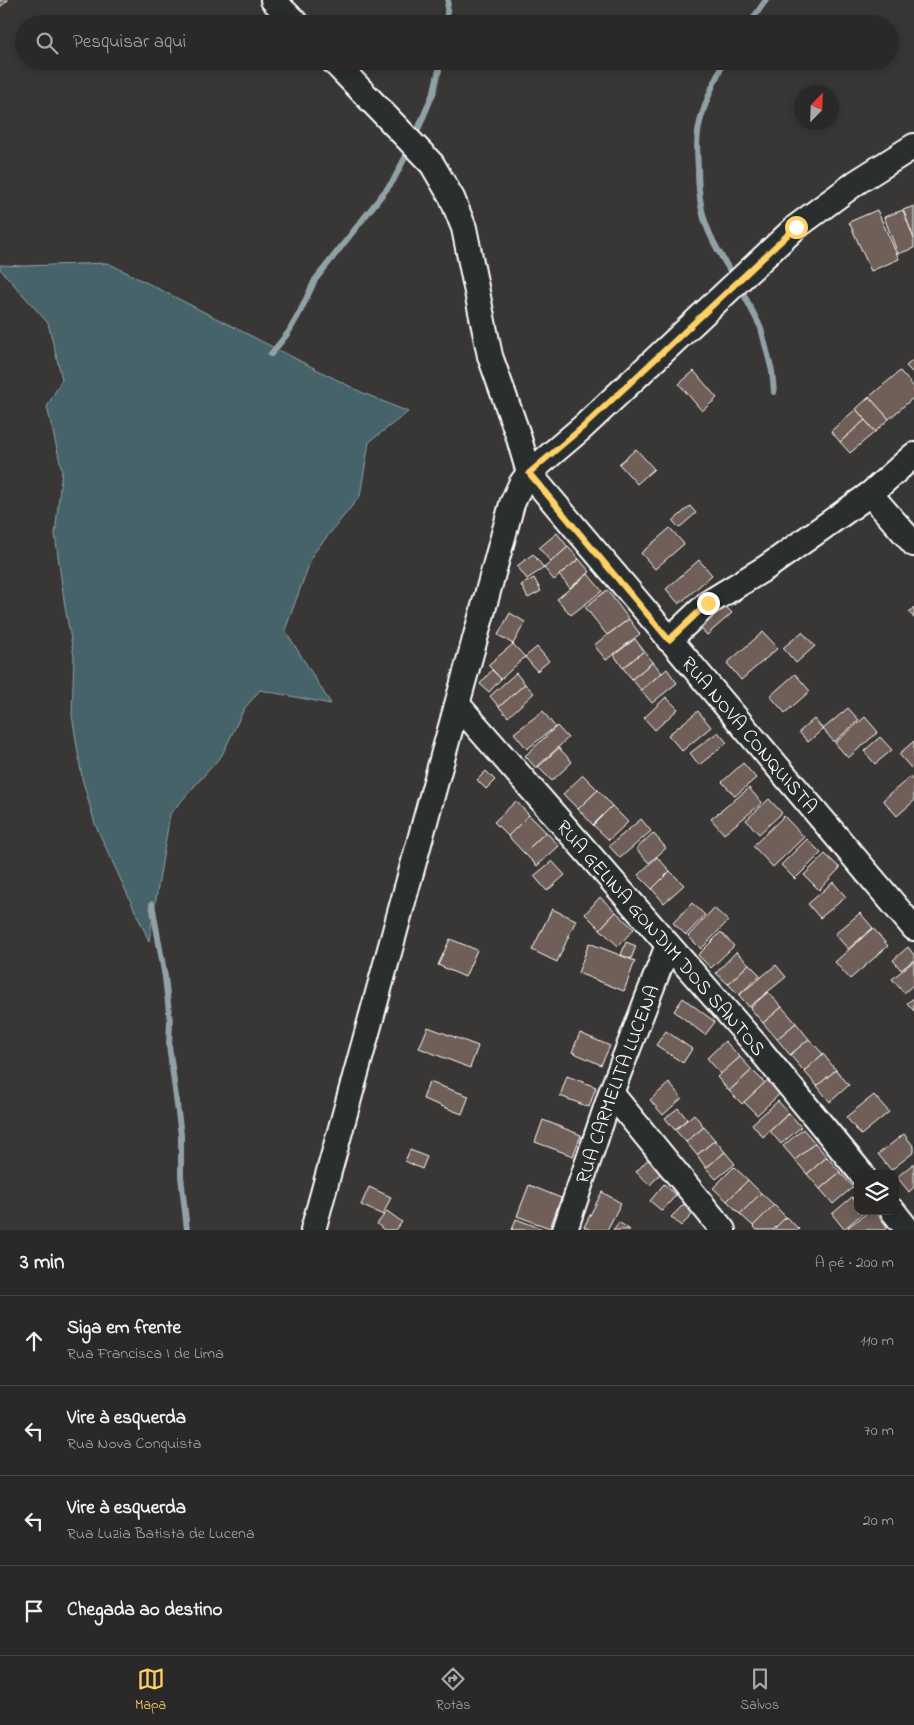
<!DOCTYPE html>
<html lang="pt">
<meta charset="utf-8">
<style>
:root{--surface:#2a2928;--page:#323130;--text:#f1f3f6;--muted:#a5a6a8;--line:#464545;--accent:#ffd166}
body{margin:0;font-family:"Indie Flower",sans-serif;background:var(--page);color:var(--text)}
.controls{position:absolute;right:15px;bottom:15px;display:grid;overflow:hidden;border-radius:10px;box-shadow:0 2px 12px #0003}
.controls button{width:45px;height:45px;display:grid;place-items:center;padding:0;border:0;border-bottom:1px solid var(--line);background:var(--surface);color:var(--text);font:25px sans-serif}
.compass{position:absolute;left:794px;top:85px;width:45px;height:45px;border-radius:50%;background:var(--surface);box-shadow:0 2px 12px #0003;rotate:23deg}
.stop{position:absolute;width:15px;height:15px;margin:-11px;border:4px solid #ffd166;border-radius:50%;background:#fff}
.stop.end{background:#ffd166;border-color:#fff;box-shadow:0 1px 5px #0008}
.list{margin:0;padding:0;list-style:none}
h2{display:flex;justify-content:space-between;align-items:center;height:65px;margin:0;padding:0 20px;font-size:21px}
h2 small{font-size:16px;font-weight:400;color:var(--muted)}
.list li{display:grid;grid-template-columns:32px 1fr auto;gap:15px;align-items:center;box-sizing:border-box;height:90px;padding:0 20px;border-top:1px solid var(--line)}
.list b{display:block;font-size:19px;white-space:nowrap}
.list p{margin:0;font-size:16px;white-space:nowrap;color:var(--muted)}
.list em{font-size:16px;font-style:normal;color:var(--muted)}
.icon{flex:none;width:28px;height:28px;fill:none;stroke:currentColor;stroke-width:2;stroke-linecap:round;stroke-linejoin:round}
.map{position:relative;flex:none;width:914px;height:1230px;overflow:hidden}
.search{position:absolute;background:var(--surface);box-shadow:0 2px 12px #0003;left:15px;right:15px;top:15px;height:55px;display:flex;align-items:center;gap:12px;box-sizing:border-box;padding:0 18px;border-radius:28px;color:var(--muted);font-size:19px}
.sheet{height:425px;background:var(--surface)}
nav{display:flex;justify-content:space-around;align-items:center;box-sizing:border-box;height:70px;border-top:1px solid var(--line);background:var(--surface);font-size:14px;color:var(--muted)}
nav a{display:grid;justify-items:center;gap:2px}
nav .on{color:var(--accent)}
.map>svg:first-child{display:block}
.water{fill:#47646b;stroke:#91a2a6}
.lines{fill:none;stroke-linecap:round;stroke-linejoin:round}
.stream{stroke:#91a2a6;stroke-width:6}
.building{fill:#705f58;stroke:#fff}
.minor-casing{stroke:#fff;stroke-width:28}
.minor{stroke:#2a2d2e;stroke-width:24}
.route{stroke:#ffd166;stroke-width:6}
.labels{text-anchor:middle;stroke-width:5;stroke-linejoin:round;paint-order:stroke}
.street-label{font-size:20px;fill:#fff;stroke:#2a2d2e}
</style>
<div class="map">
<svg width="914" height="1230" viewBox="0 0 914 1230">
<rect width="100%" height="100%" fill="#383736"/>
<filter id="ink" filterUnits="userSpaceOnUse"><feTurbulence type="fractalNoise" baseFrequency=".02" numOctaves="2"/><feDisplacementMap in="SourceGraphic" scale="10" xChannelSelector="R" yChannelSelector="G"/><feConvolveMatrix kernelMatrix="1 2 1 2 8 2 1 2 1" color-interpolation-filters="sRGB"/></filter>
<g filter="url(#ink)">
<polygon class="water" points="108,263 361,392 408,412 369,442 360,496 313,554 285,630 331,704 260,690 244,709 222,755 170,814 149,941 95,824 82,778 72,715 74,656 65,607 55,534 62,470 47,407 62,379 48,323 0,269 0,265 24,266"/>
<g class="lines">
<g class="stream">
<polyline points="446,24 448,0"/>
<polyline points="749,24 766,0"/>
<path d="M 724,61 C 715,81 705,101 700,122 C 696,137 697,153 698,168 C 698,182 699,196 702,210 C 707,235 722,257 735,279"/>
<polyline points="414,139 434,91 441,61"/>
<polyline points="740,287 761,328 772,371 774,392"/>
<polyline points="271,354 288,333 299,314 315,280 393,181 410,148"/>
<polyline points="152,904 165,977 170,1021 169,1045 181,1135 181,1176 187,1230"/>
</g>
</g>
<g class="building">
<polygon points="0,0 8,0 0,7"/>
<polygon points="914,206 914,239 903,210"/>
<polygon points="877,210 899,259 871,271 849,222"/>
<polygon points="903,210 914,239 914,248 898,254 884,217"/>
<polygon points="914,359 914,374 906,366"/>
<polygon points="694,371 717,398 702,411 679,384"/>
<polygon points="900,371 914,387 914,397 889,419 869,397"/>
<polygon points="869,397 889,419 875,432 856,409"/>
<polygon points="856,409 865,420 840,442 831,431"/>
<polygon points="865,420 875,432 850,453 840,442"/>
<polygon points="636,449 654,469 637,484 619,464"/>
<polygon points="690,506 696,513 679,528 673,521"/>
<polygon points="670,528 684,544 655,569 641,553"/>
<polygon points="557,533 568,547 551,562 539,548"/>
<polygon points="568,547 579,559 554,580 544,568"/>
<polygon points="533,554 544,568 527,579 517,566"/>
<polygon points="579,559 590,572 570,588 559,575"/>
<polygon points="699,560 712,575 679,604 666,589"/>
<polygon points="588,574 602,591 571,615 557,599"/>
<polygon points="534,578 541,591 528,598 521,585"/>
<polygon points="741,588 747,594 734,605 729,599"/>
<polygon points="607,590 629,619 607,635 585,607"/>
<polygon points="721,601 732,613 707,635 696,623"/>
<polygon points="914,607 914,618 909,612"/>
<polygon points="510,613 525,622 513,644 498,635"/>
<polygon points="629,619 640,634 606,660 594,645"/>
<polygon points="763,632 778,648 741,680 727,663"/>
<polygon points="802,632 815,646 796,663 783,648"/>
<polygon points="635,639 644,651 623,668 614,655"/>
<polygon points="513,644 525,657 501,679 488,665"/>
<polygon points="537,647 549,661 537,671 525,657"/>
<polygon points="644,651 653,662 632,679 623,668"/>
<polygon points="653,662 662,673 641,690 632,679"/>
<polygon points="667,669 677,683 652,703 641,690"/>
<polygon points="492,670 501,679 489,692 480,684"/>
<polygon points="516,673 525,684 499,707 490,696"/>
<polygon points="795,674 810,691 785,713 770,696"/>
<polygon points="525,684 534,693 508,717 499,707"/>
<polygon points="666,697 678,709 655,730 644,718"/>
<polygon points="848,708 859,720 834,742 823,729"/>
<polygon points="543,711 555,727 527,749 514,733"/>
<polygon points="698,711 711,727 682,751 668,735"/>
<polygon points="865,717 878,732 848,758 835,743"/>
<polygon points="814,719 823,729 808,742 799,732"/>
<polygon points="557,726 568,738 536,768 525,756"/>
<polygon points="718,732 727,743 699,765 690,753"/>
<polygon points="880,737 892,750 875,764 864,751"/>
<polygon points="914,741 914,765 911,768 899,754"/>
<polygon points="559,748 572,762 552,781 538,767"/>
<polygon points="743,763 756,778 735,796 722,782"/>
<polygon points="486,771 495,780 486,789 477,780"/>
<polygon points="583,775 598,790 578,809 563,794"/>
<polygon points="910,777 914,782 914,801 897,816 883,800"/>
<polygon points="749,788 762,803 724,834 711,819"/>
<polygon points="598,790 612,806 593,825 578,809"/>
<polygon points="769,799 782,813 759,834 746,820"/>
<polygon points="516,801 529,815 508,836 494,822"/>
<polygon points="612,806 628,822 609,840 593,825"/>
<polygon points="529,815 546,832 524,853 508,836"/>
<polygon points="784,816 804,837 773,867 753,846"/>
<polygon points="641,819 651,831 620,858 609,846"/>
<polygon points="546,832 559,846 537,866 524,853"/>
<polygon points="653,833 666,848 649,863 636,849"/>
<polygon points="807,839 821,853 795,879 781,865"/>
<polygon points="825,854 840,868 819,890 804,875"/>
<polygon points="657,857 670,871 652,889 638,875"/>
<polygon points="552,861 565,875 547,891 534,876"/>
<polygon points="670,871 684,885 664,903 652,889"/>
<polygon points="833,882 846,897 820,918 808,904"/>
<polygon points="600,897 616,912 600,929 585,914"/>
<polygon points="692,903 705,915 686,935 673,923"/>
<polygon points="714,908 728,921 701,949 688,936"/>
<polygon points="552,909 576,920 557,962 532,950"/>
<polygon points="616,912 634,929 618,946 600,929"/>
<polygon points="860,913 873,928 848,949 835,934"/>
<polygon points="873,928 888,946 850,979 835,962"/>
<polygon points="721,932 734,946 711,968 698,955"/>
<polygon points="450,939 477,950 465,977 438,965"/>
<polygon points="626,942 636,946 631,959 621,955"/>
<polygon points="589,943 635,961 624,991 578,973"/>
<polygon points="908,947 914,955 914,960 901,970 893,960"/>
<polygon points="736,952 749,964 728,984 716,973"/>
<polygon points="914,961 914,984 904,993 892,979"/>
<polygon points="749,964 760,975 739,995 728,984"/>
<polygon points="776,965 786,977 749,1007 739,995"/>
<polygon points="768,992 782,1007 763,1023 750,1008"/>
<polygon points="683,998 715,1022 705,1035 674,1011"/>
<polygon points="914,998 914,1011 907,1003"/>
<polygon points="782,1007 796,1023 777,1039 763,1023"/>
<polygon points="796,1023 809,1039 790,1055 777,1039"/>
<polygon points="428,1027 478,1046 470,1068 419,1048"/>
<polygon points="666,1031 692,1049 683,1063 656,1045"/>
<polygon points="580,1033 610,1046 601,1065 572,1052"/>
<polygon points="809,1039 823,1054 804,1071 790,1055"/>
<polygon points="725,1041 740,1057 721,1074 707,1058"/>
<polygon points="823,1054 836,1070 817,1086 804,1071"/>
<polygon points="740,1057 752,1070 729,1091 717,1077"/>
<polygon points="752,1070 765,1083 742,1104 729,1091"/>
<polygon points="836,1070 849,1085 830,1102 817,1086"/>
<polygon points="567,1076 596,1087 589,1107 560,1096"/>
<polygon points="771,1077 784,1090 757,1115 744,1102"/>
<polygon points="429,1082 469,1096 462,1114 423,1099"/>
<polygon points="669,1083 682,1098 663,1115 650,1100"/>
<polygon points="874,1095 889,1112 861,1135 846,1117"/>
<polygon points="778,1101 789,1113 763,1137 752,1124"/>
<polygon points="678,1108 687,1119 675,1130 665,1118"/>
<polygon points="789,1113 801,1127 781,1144 770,1131"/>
<polygon points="694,1114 704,1127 686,1142 675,1130"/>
<polygon points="543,1120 581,1135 573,1156 535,1142"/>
<polygon points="704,1127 715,1140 697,1155 686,1142"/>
<polygon points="803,1129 815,1143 795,1160 783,1146"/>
<polygon points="904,1134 914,1147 914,1152 891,1170 878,1154"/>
<polygon points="715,1140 725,1152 706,1168 697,1155"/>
<polygon points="815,1143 827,1157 807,1174 795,1160"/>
<polygon points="410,1150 427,1157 422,1169 405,1161"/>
<polygon points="725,1152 735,1164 716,1179 706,1168"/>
<polygon points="651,1156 665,1169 650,1185 636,1172"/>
<polygon points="827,1157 840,1172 820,1189 807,1174"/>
<polygon points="914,1163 914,1187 909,1192 897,1177"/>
<polygon points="734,1167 748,1180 727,1201 713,1188"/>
<polygon points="840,1172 853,1187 833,1204 820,1189"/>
<polygon points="748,1180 761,1193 740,1214 727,1201"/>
<polygon points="664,1184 676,1195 662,1211 650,1201"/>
<polygon points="529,1185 561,1198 550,1228 517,1216"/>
<polygon points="369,1187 391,1197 383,1215 361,1205"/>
<polygon points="602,1192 621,1203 607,1230 591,1230 584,1227"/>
<polygon points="761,1193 774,1205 753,1226 740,1214"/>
<polygon points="852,1197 858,1204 858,1211 864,1212 844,1229 832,1214"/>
<polygon points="685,1203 694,1213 681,1226 671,1217"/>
<polygon points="774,1205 786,1217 773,1230 757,1230 753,1226"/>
<polygon points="387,1211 402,1222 396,1230 384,1230 377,1224"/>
<polygon points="870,1211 875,1211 888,1228 885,1230 850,1230 848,1227"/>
<polygon points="786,1217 799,1229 798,1230 773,1230"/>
<polygon points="516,1219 545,1230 512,1230"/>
<polygon points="619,1222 630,1230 613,1230"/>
</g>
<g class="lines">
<g class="minor-casing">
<g id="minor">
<polyline points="273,0 297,24"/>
<path id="s1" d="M 333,61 L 432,164 L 452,198 L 464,228 L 490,356 L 518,435 L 529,473 L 914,928"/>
<polyline points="870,494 914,544"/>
<polyline points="669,640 708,603 767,567 870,494 914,455"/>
<path id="s2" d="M 458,705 L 756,1045 L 862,1174"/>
<polyline points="611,1093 723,1230"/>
<polyline points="893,1211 908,1230"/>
<polyline points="313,1230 512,504 521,484 529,473 583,427 796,227 857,182 914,146"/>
<path id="s3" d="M 565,1230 L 611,1093 L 668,945"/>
</g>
</g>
<use href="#minor" class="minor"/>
</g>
</g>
<g class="lines" filter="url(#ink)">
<polyline class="route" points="708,603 669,640 529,473 583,427 796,227"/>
</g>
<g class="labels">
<g class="street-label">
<text dy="7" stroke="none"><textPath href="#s1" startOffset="811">RUA NOVA CONQUISTA</textPath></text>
<text dy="7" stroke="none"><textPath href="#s2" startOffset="309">RUA GELINA GONDIM DOS SANTOS</textPath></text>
<text dy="7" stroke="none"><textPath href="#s3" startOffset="155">RUA CARMELITA LUCENA</textPath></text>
</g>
</g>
</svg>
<div class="controls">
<button><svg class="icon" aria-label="layers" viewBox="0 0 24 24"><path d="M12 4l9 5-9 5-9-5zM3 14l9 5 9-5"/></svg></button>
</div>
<svg class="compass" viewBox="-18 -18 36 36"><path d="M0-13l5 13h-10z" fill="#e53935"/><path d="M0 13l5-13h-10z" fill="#a5a6a8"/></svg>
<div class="stop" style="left:796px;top:227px"></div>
<div class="stop end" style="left:708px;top:603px"></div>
<div class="search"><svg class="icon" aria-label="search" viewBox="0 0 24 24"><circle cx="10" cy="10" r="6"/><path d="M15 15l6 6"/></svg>Pesquisar aqui</div>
</div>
<section class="sheet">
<h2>3 min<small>A pé · 200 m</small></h2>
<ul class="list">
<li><svg class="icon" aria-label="ahead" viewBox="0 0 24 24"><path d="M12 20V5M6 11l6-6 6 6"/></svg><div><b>Siga em frente</b><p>Rua Francisca I de Lima</p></div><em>110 m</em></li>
<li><svg class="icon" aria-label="left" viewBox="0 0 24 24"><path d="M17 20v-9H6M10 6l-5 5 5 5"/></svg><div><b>Vire à esquerda</b><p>Rua Nova Conquista</p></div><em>70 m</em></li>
<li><svg class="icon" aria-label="left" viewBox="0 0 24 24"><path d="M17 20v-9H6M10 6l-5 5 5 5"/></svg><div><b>Vire à esquerda</b><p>Rua Luzia Batista de Lucena</p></div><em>20 m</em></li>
<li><svg class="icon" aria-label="arrive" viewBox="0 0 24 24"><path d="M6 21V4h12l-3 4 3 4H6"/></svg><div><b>Chegada ao destino</b></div></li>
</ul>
</section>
<nav>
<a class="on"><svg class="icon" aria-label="map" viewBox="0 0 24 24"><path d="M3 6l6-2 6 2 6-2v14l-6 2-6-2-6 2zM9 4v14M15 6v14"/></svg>Mapa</a>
<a><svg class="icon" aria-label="directions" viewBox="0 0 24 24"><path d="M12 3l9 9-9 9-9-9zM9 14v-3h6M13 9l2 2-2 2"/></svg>Rotas</a>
<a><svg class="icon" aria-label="saved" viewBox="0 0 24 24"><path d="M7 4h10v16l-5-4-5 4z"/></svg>Salvos</a>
</nav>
